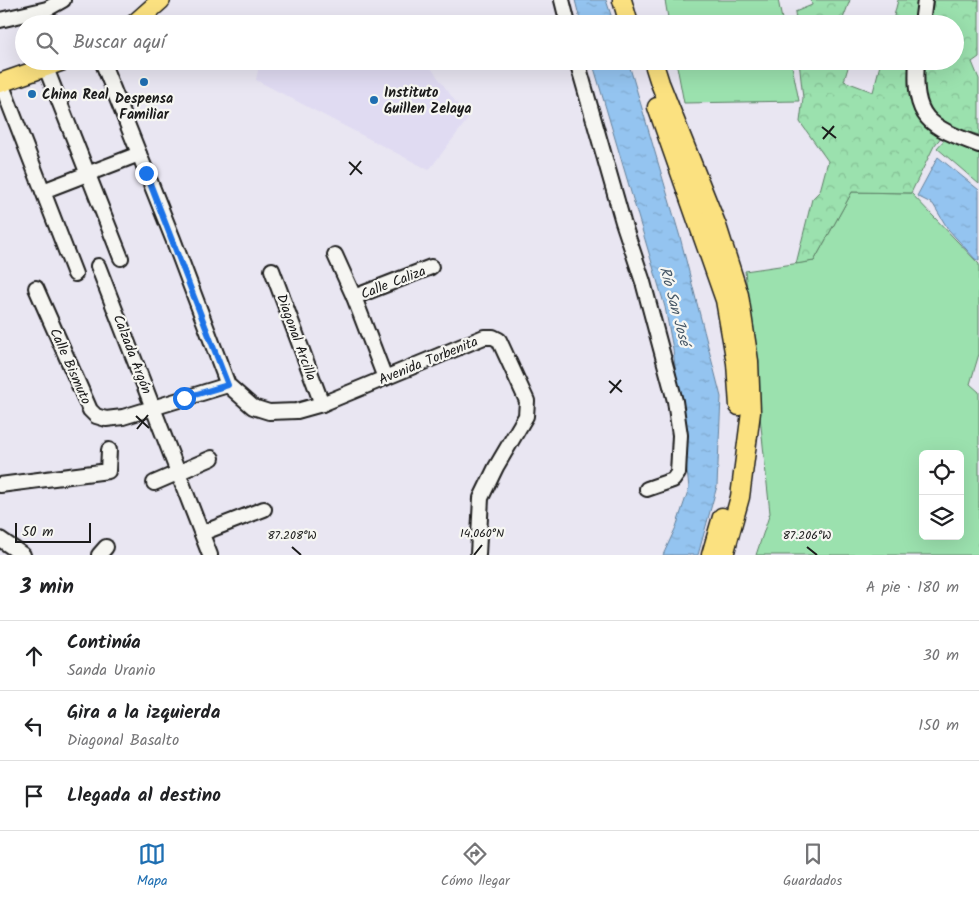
<!DOCTYPE html>
<html lang="es">
<meta charset="utf-8">
<style>
:root{--surface:#fff;--page:#f6f6f6;--text:#202124;--muted:#757577;--line:#e0e0e0;--accent:#1f6fb2}
body{margin:0;font-family:Kalam,sans-serif;background:var(--page);color:var(--text)}
.controls{position:absolute;right:15px;bottom:15px;display:grid;overflow:hidden;border-radius:8px;box-shadow:0 5px 20px #0002}
.controls button{width:45px;height:45px;display:grid;place-items:center;padding:0;border:0;border-bottom:1px solid var(--line);background:var(--surface);color:var(--text);font:25px sans-serif}
.scale{position:absolute;left:15px;bottom:12px;width:76px;box-sizing:border-box;padding-left:5px;border:2px solid #1c1c1c;border-top:0;font-size:14px;line-height:18px;white-space:nowrap;color:#1c1c1c;-webkit-text-stroke:4px #f6f6f2;paint-order:stroke}
.stop{position:absolute;width:15px;height:15px;margin:-11px;border:4px solid #1a73e8;border-radius:50%;background:#fff}
.stop.end{background:#1a73e8;border-color:#fff;box-shadow:0 1px 5px #0008}
.list{margin:0;padding:0;list-style:none}
h2{display:flex;justify-content:space-between;align-items:center;height:65px;margin:0;padding:0 20px;font-size:21px}
h2 small{font-size:16px;font-weight:400;color:var(--muted)}
.list li{display:grid;grid-template-columns:32px 1fr auto;gap:15px;align-items:center;box-sizing:border-box;height:70px;padding:0 20px;border-top:1px solid var(--line)}
.list b{display:block;font-size:19px;white-space:nowrap}
.list p{margin:0;font-size:16px;white-space:nowrap;color:var(--muted)}
.list em{font-size:16px;font-style:normal;color:var(--muted)}
.icon{flex:none;width:28px;height:28px;fill:none;stroke:currentColor;stroke-width:2;stroke-linecap:round;stroke-linejoin:round}
.map{position:relative;flex:none;width:979px;height:555px;overflow:hidden}
.search{position:absolute;background:var(--surface);box-shadow:0 5px 20px #0002;left:15px;right:15px;top:15px;height:55px;display:flex;align-items:center;gap:12px;box-sizing:border-box;padding:0 18px;border-radius:28px;color:var(--muted);font-size:19px}
.sheet{height:275px;background:var(--surface)}
nav{display:flex;justify-content:space-around;align-items:center;box-sizing:border-box;height:70px;border-top:1px solid var(--line);background:var(--surface);font-size:14px;color:var(--muted)}
nav a{display:grid;justify-items:center;gap:2px}
nav .on{color:var(--accent)}
.map>svg:first-child{display:block}
.built{fill:#e0dbf2}
.grass{fill:#9be1ae;stroke:#5c7e65;fill-rule:evenodd}
.forest{fill:url(#forest-crowns);stroke:#5c7e65}
.water{fill:url(#water-ripples);stroke:#64819b}
.lines{fill:none;stroke-linecap:round;stroke-linejoin:round}
.minor-casing{stroke:#1c1c1c;stroke-width:18}
.major-casing{stroke:#1c1c1c;stroke-width:21}
.minor{stroke:#f6f6f2;stroke-width:14}
.major{stroke:#fbe180;stroke-width:18}
.route{stroke:#1a73e8;stroke-width:6}
.ticks{fill:none;stroke:#1c1c1c;stroke-width:2}
.poi-dot{fill:#1f6fb2;stroke:#f6f6f2;stroke-width:2}
.labels{text-anchor:middle;stroke-width:4.5;stroke-linejoin:round;paint-order:stroke}
.poi-label{font-size:14px;font-weight:bold;fill:#1c1c1c;stroke:#f6f6f2;text-anchor:start}
.street-label{font-size:14px;fill:#1c1c1c;stroke:#f6f6f2}
.water-label{font-size:15px;font-style:italic;fill:#465766;stroke:#f6f6f2}
.ticks-label{font-size:12px;text-anchor:middle;fill:#1c1c1c;stroke:#f6f6f2;stroke-width:4.5;stroke-linejoin:round;paint-order:stroke}
</style>
<div class="map">
<svg width="979" height="555" viewBox="0 0 979 555">
<defs>
<pattern id="forest-crowns" width="20" height="18" patternUnits="userSpaceOnUse" patternTransform="scale(1.25)"><rect width="20" height="18" fill="#9be1ae"/><path d="M2 6a3 3 0 1 1 6 0M12 15a3 3 0 1 1 6 0" fill="none" stroke="#85c095"/></pattern>
<pattern id="water-ripples" width="26" height="14" patternUnits="userSpaceOnUse" patternTransform="scale(1.25)"><rect width="26" height="14" fill="#94c4f0"/><path d="M2 4q2-2 4 0t4 0M15 11q2-2 4 0t4 0" fill="none" stroke="#7fa8cd"/></pattern>
</defs>
<rect width="100%" height="100%" fill="#e9e6f2"/>
<filter id="ink" filterUnits="userSpaceOnUse"><feTurbulence type="fractalNoise" baseFrequency=".02" numOctaves="2"/><feDisplacementMap in="SourceGraphic" scale="10" xChannelSelector="R" yChannelSelector="G"/><feConvolveMatrix kernelMatrix="1 2 1 2 8 2 1 2 1" color-interpolation-filters="sRGB"/></filter>
<g filter="url(#ink)">
<g class="built">
<polygon points="344,16 362,24 284,24"/>
<polygon points="260,61 426,61 468,119 429,170 256,80"/>
</g>
<g class="grass">
<polygon points="665,0 778,0 783,24 669,24"/>
<polygon points="676,61 791,61 799,101 684,103"/>
<polygon points="945,139 979,151 979,184 937,148"/>
<path d="M 852,192 L 911,193 L 979,264 L 979,354 L 970,384 L 979,392 L 979,555 L 756,555 L 770,513 L 745,271 L 814,261 ZM 923,454 L 960,454 L 960,536 L 923,536 Z"/>
</g>
<g class="forest">
<polygon points="811,0 850,0 841,24 796,24 795,12 812,5"/>
<polygon points="898,0 979,0 979,57 972,62 979,79 979,135 950,126 934,146 911,193 852,192 814,261 796,264 812,199 820,191 828,161 800,122 803,98 799,61 850,61 844,81 873,92 881,61 955,61 955,24 892,24"/>
</g>
<g class="water">
<polygon points="575,0 606,0 614,24 581,24"/>
<polygon points="592,61 628,61 680,237 721,397 717,486 698,555 663,555 676,527 689,488 673,349 665,307"/>
<polygon points="938,157 979,190 979,261 975,259 948,229 933,204 917,196"/>
</g>
<g class="lines">
<g class="minor-casing">
<g id="minor">
<polyline points="562,0 568,24"/>
<polyline points="0,20 47,9 63,0"/>
<polyline points="922,24 925,0"/>
<polyline points="102,61 173,239 228,385 253,407 269,412 297,411 322,404 484,337 493,337 499,340 527,401 526,416 496,467 481,498 478,555"/>
<polyline points="577,61 623,222 643,282 675,401 680,435 678,473 673,480 647,489"/>
<path d="M 917,61 C 913,119 928,126 979,145"/>
<polyline points="46,68 121,258"/>
<polyline points="1,83 75,274"/>
<polyline points="43,191 139,154"/>
<polyline points="335,255 354,297 385,378"/>
<polyline points="98,266 210,555"/>
<polyline points="272,270 322,404"/>
<polyline points="36,288 90,410 96,416 106,419 123,417 228,385"/>
<polyline points="354,297 431,267"/>
<polyline points="154,483 212,458"/>
<polyline points="0,485 108,471 109,450"/>
<polyline points="202,533 264,509"/>
<polyline points="0,539 23,555"/>
<polyline points="99,555 106,547"/>
</g>
</g>
<g class="major-casing">
<g id="major">
<polyline points="622,0 629,24"/>
<polyline points="134,24 161,0"/>
<polyline points="653,61 660,83 717,226 739,295 749,361 751,412 740,497 724,555"/>
<polyline points="0,83 63,61"/>
<polyline points="657,107 725,300 736,363 739,406"/>
<polyline points="711,555 722,517"/>
</g>
</g>
<use href="#minor" class="minor"/>
<use href="#major" class="major"/>
</g>
</g>
<g class="lines" filter="url(#ink)">
<polyline class="route" points="146,173 228,385 184,398"/>
</g>
<path class="ticks" d="M 822,127 L 836,138M 823,139 L 834,126M 349,162 L 362,174M 350,175 L 361,161M 609,381 L 622,392M 610,393 L 621,380M 136,416 L 149,428M 137,429 L 148,415M 292,547 L 301,555M 807,547 L 817,555M 474,555 L 482,545"/>
<g class="poi-dot">
<circle cx="144" cy="82" r="5"/>
<circle cx="32" cy="94" r="5"/>
<circle cx="374" cy="100" r="5"/>
</g>
<g class="labels">
<g class="poi-label">
<text x="384" y="97">Instituto<tspan x="384" dy="16">Guillen Zelaya</tspan></text>
<text x="42" y="99">China Real</text>
<text x="144" y="103" text-anchor="middle">Despensa<tspan x="144" dy="16">Familiar</tspan></text>
</g>
<g class="street-label">
<text transform="translate(393 282) rotate(-21)" y="5">Calle Caliza</text>
<text transform="translate(297 337) rotate(70)" y="5">Diagonal Arcilla</text>
<text transform="translate(133 354) rotate(69)" y="5">Calzada Argón</text>
<text transform="translate(428 360) rotate(-22)" y="5">Avenida Torbenita</text>
<text transform="translate(71 366) rotate(66)" y="5">Calle Bismuto</text>
</g>
<g class="water-label">
<text transform="translate(675 306) rotate(75)" y="5">Río San José</text>
</g>
</g>
<g class="ticks-label">
<text x="482" y="537">14.060°N</text>
<text x="292" y="539">87.208°W</text>
<text x="807" y="539">87.206°W</text>
</g>
</svg>
<div class="controls">
<button><svg class="icon" aria-label="locate" viewBox="0 0 24 24"><circle cx="12" cy="12" r="6"/><path d="M12 2v4M12 18v4M2 12h4M18 12h4"/></svg></button>
<button><svg class="icon" aria-label="layers" viewBox="0 0 24 24"><path d="M12 4l9 5-9 5-9-5zM3 14l9 5 9-5"/></svg></button>
</div>
<div class="scale">50 m</div>
<div class="stop" style="left:184px;top:398px"></div>
<div class="stop end" style="left:146px;top:173px"></div>
<div class="search"><svg class="icon" aria-label="search" viewBox="0 0 24 24"><circle cx="10" cy="10" r="6"/><path d="M15 15l6 6"/></svg>Buscar aquí</div>
</div>
<section class="sheet">
<h2>3 min<small>A pie · 180 m</small></h2>
<ul class="list">
<li><svg class="icon" aria-label="ahead" viewBox="0 0 24 24"><path d="M12 20V5M6 11l6-6 6 6"/></svg><div><b>Continúa</b><p>Sanda Uranio</p></div><em>30 m</em></li>
<li><svg class="icon" aria-label="left" viewBox="0 0 24 24"><path d="M17 20v-9H6M10 6l-5 5 5 5"/></svg><div><b>Gira a la izquierda</b><p>Diagonal Basalto</p></div><em>150 m</em></li>
<li><svg class="icon" aria-label="arrive" viewBox="0 0 24 24"><path d="M6 21V4h12l-3 4 3 4H6"/></svg><div><b>Llegada al destino</b></div></li>
</ul>
</section>
<nav>
<a class="on"><svg class="icon" aria-label="map" viewBox="0 0 24 24"><path d="M3 6l6-2 6 2 6-2v14l-6 2-6-2-6 2zM9 4v14M15 6v14"/></svg>Mapa</a>
<a><svg class="icon" aria-label="directions" viewBox="0 0 24 24"><path d="M12 3l9 9-9 9-9-9zM9 14v-3h6M13 9l2 2-2 2"/></svg>Cómo llegar</a>
<a><svg class="icon" aria-label="saved" viewBox="0 0 24 24"><path d="M7 4h10v16l-5-4-5 4z"/></svg>Guardados</a>
</nav>
